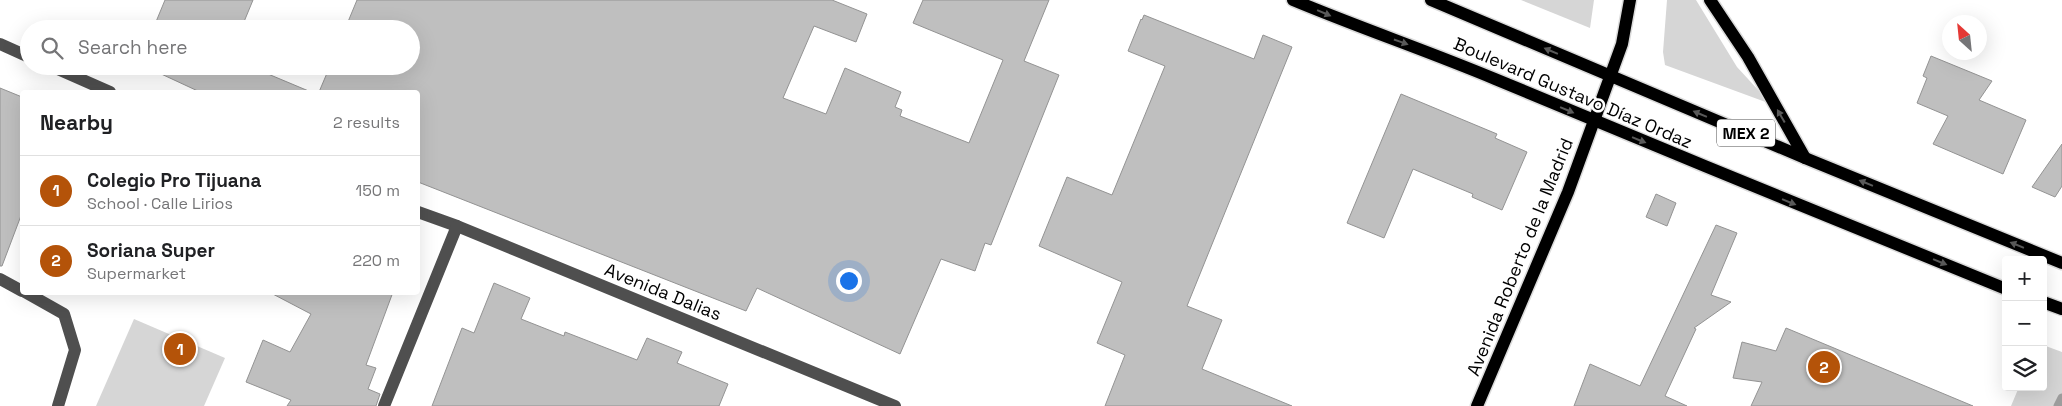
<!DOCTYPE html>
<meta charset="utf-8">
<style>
:root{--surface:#fff;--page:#f2f2f2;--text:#202124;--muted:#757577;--line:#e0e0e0;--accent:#b45309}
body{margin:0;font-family:"Space Grotesk",sans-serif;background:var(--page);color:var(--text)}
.controls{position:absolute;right:15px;bottom:15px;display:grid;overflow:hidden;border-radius:5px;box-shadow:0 5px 20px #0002}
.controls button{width:45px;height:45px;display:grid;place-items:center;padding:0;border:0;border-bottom:1px solid var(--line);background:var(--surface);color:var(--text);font:25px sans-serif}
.compass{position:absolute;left:1942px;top:15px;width:45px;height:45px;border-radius:50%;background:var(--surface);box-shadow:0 5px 20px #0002;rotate:333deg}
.you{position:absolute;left:848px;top:280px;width:18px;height:18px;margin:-12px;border:4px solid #fff;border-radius:50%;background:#1a73e8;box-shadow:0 0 0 8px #1a73e833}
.badge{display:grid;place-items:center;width:32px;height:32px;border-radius:50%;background:var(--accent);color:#fff;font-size:16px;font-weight:700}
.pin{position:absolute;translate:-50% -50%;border:2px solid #fff;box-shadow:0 1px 5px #0006}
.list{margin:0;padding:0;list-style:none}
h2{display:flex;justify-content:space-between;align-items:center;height:65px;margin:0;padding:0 20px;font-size:21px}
h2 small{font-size:16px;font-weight:400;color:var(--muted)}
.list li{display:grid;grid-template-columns:32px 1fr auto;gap:15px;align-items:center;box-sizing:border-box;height:70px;padding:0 20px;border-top:1px solid var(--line)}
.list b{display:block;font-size:19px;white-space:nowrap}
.list p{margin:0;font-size:16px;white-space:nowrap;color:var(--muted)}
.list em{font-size:16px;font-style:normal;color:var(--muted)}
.icon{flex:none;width:28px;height:28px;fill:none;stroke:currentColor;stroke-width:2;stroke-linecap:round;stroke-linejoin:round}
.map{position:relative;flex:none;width:2062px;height:406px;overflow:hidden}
.search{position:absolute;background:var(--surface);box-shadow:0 5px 20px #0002;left:20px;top:20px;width:400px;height:55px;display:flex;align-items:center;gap:12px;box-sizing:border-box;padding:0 18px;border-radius:28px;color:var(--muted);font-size:19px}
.panel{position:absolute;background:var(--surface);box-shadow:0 5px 20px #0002;left:20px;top:90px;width:400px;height:205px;border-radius:5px}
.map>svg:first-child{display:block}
.green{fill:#d6d6d6}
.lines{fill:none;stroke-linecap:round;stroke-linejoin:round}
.stream{stroke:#9d9d9d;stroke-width:9}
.building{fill:#bfbfbf;stroke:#939393}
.major-casing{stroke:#dbdbdb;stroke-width:15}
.minor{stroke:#4f4f4f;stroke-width:12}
.major{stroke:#000;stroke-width:12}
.oneway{fill:#595959}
.labels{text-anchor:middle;stroke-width:5;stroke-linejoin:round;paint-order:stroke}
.shield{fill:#fff;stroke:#4c4c4c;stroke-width:1}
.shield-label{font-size:16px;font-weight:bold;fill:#000}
.street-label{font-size:18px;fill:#000;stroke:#fff}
</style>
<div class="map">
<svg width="2062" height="406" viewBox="0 0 2062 406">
<rect width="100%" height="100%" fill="#fff"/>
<g class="green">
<polygon points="1521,0 1594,0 1590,28"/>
<polygon points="1667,0 1696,0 1737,67 1771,104 1665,65 1663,52"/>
<polygon points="134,319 225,358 204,406 96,406"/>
<polygon points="2043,345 2062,352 2062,406 2011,406 2019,387 2043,387"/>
</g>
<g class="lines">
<polyline class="stream" points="2058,406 2062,398"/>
</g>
<g class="building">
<polygon points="165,0 253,0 241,29 153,29"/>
<polygon points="357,0 832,0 867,14 856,42 814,26 783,98 826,114 845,68 901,92 895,107 902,110 900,116 969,143 1003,60 913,23 923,0 1049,0 1024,61 1059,75 991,245 985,243 975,271 941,259 900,354 757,288 746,311 418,182 418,92 319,92 330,66 411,66 411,29 345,29"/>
<polygon points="1144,15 1254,59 1263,35 1292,47 1187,306 1222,320 1202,369 1292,406 1105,406 1125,355 1097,343 1122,282 1039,246 1067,177 1112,195 1165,66 1128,51 1141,19 1142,20"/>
<polygon points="1931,56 1992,81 1979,100 2026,120 2003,174 1933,144 1948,116 1917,103 1927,78 1923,76"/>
<polygon points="144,66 249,66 311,92 200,92"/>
<polygon points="0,88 22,97 22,213 2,266 0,266"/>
<polygon points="1401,94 1497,134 1495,138 1527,152 1502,210 1472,197 1473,194 1413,169 1384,238 1347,223"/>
<polygon points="2062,144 2062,186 2055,197 2032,187"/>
<polygon points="1656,194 1676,203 1667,226 1646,217"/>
<polygon points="1716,225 1737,233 1711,295 1731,302 1694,328 1696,329 1665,396 1687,406 1574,406 1590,364 1640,386"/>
<polygon points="494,283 530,298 521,319 564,336 565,332 637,360 647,338 682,352 677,363 728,384 719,406 432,406 462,328 474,333"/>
<polygon points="269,292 393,292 366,365 376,368 368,389 380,394 376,406 287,406 291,400 246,382 263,340 290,352 311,314"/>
<polygon points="1786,328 1973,406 1751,406 1762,382 1733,378 1742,342 1776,351"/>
</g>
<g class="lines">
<g class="major-casing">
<g id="major">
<path d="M 1293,0 C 1360,28 1428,51 1495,79 C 1665,150 1835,220 2006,289"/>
<polyline points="1431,0 1805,158 2062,263"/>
<polyline points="1710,0 1748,57 1805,158"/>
<polyline points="2043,302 2062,309"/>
<polyline points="1477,406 1568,192 1622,44 1630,0"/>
</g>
</g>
<g class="minor">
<polyline points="0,44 29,57"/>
<polyline points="51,66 110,92"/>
<polyline points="418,212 457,226 895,406"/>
<polyline points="0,279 22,291"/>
<polyline points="25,292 64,314 75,350 58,406"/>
<polyline points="384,406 457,226"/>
</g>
<use href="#major" class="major"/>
</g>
<defs><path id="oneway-solid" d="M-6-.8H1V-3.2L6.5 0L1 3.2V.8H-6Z" transform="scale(1.25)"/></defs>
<g class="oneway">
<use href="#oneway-solid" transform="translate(1324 13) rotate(23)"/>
<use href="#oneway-solid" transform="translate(1401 42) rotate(19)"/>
<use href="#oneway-solid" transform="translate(1551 51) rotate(-157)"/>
<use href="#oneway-solid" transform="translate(1567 110) rotate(23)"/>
<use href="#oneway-solid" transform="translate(1700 114) rotate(-157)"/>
<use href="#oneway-solid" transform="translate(1781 116) rotate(-120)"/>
<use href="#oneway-solid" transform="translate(1639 140) rotate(22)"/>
<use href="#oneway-solid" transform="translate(1866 183) rotate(-158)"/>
<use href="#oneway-solid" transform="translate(1789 202) rotate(22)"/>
<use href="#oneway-solid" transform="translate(2017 245) rotate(-158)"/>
<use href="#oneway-solid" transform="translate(1940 262) rotate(22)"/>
</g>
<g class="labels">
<rect class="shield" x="1717" y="119.5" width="58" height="27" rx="4"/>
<g class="shield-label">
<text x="1746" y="139">MEX 2</text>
</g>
<g class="street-label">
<text transform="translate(1573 93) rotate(23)" y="6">Boulevard Gustavo Díaz Ordaz</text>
<text transform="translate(1520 257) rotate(-68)" y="6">Avenida Roberto de la Madrid</text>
<text transform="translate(663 292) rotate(22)" y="6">Avenida Dalias</text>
</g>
</g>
</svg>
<div class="controls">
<button>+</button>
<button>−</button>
<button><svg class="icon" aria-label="layers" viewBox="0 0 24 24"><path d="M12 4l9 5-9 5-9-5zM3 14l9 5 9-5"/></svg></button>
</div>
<svg class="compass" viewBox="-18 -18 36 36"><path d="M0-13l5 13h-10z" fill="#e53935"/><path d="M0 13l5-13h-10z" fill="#757577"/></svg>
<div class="you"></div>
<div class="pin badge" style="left:180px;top:349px">1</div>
<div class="pin badge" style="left:1824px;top:367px">2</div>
<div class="search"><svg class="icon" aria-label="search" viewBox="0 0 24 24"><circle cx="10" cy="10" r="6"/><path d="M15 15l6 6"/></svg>Search here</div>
<section class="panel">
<h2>Nearby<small>2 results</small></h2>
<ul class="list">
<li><span class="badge">1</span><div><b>Colegio Pro Tijuana</b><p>School · Calle Lirios</p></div><em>150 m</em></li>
<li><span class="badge">2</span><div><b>Soriana Super</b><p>Supermarket</p></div><em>220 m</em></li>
</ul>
</section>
</div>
